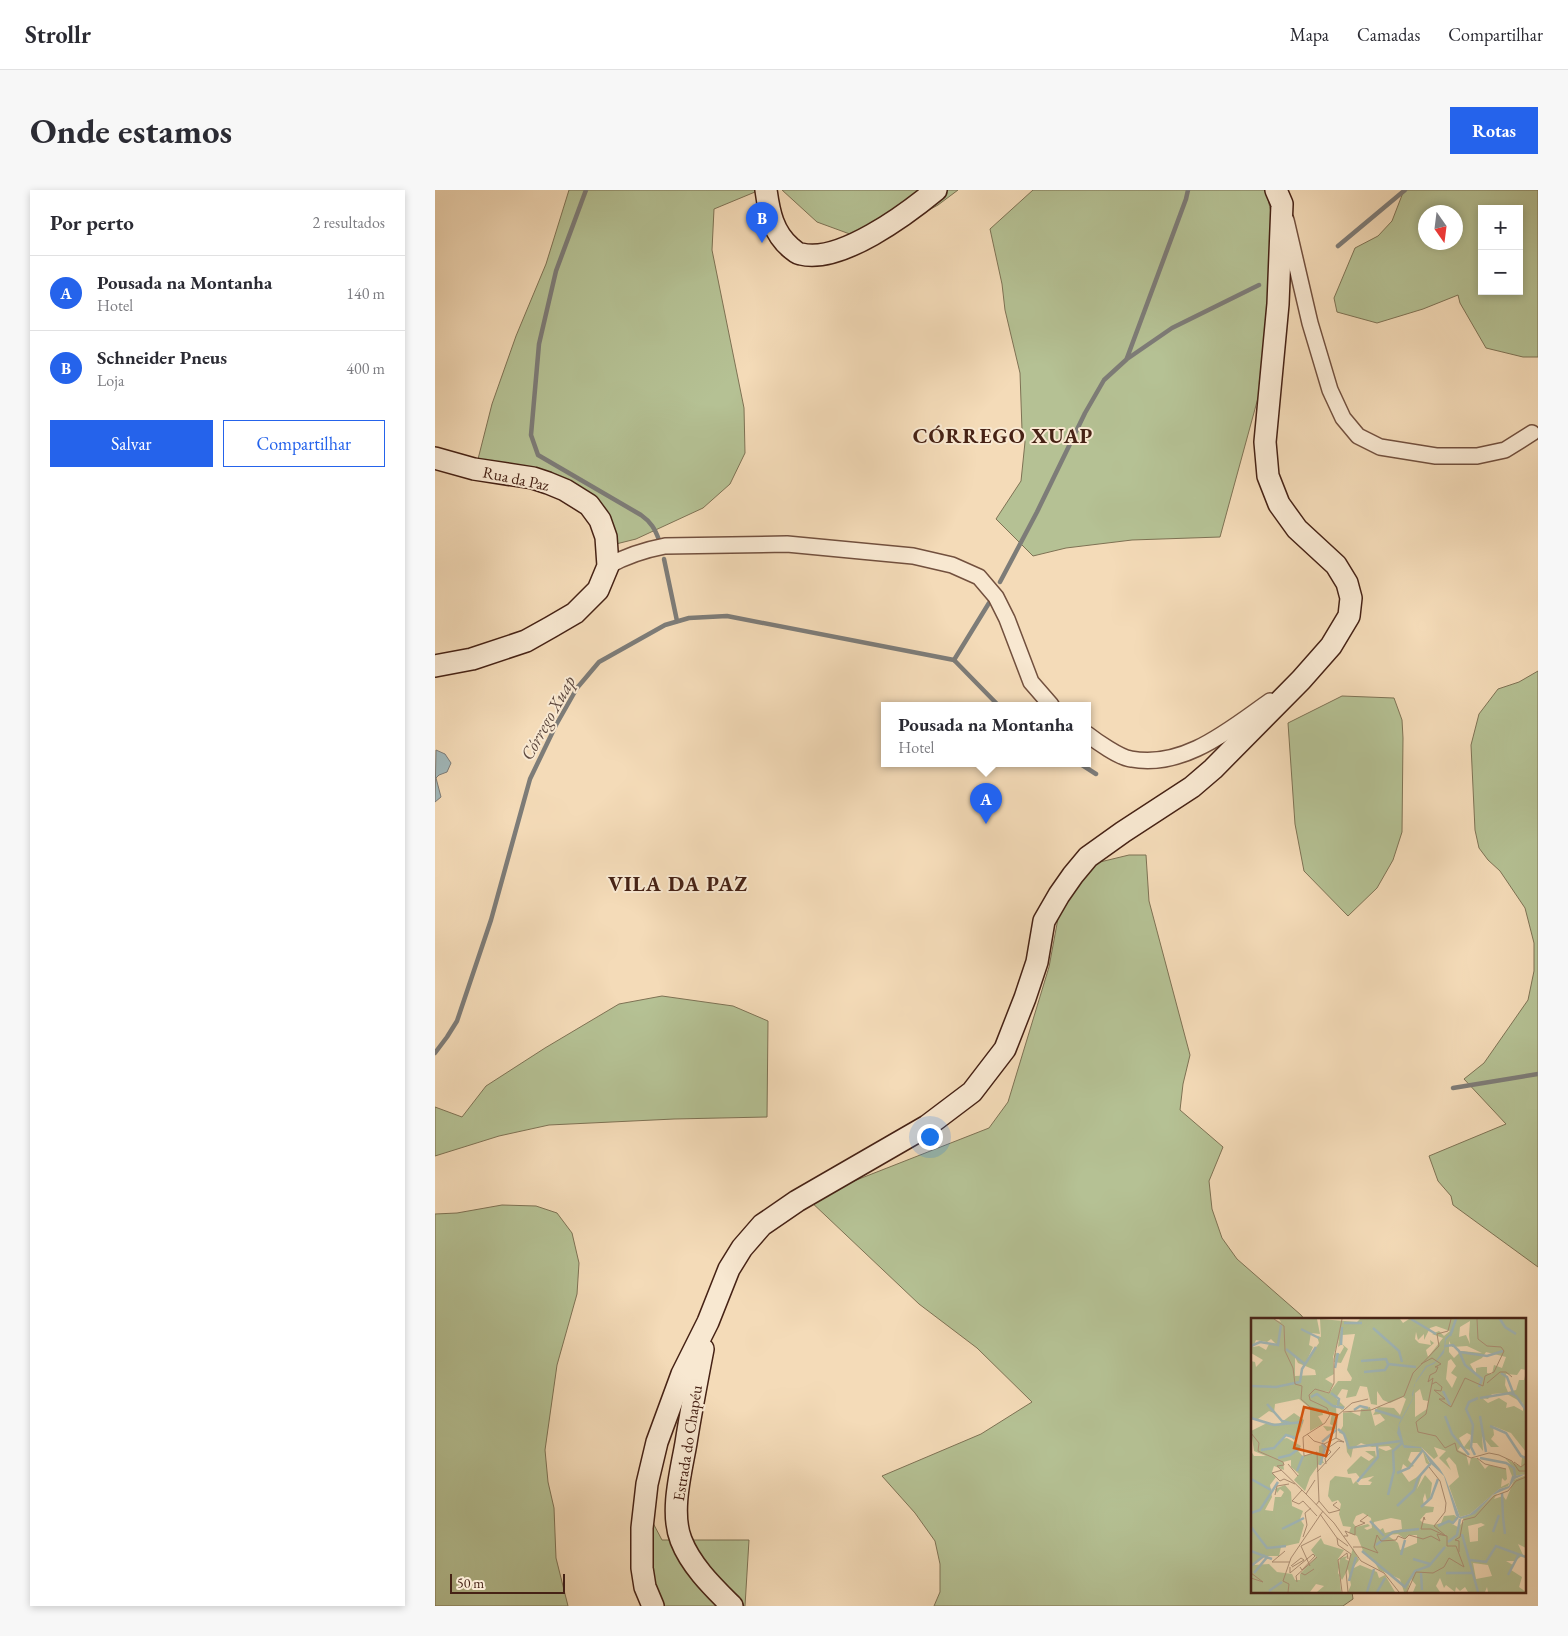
<!DOCTYPE html>
<html lang="pt">
<meta charset="utf-8">
<style>
:root{--surface:#fff;--page:#f7f7f7;--text:#2b2b33;--muted:#7c7c81;--line:#e1e1e2;--accent:#2563eb}
body{margin:0;font-family:"EB Garamond",serif;background:var(--page);color:var(--text)}
.controls{position:absolute;right:15px;top:15px;display:grid;overflow:hidden;border-radius:0px;box-shadow:0 2px 8px #0003}
.controls button{width:45px;height:45px;display:grid;place-items:center;padding:0;border:0;border-bottom:1px solid var(--line);background:var(--surface);color:var(--text);font:25px sans-serif}
.compass{position:absolute;left:983px;top:15px;width:45px;height:45px;border-radius:50%;background:var(--surface);box-shadow:0 2px 8px #0003;rotate:166deg}
.scale{position:absolute;left:15px;bottom:12px;width:115px;box-sizing:border-box;padding-left:5px;border:2px solid #462215;border-top:0;font-size:14px;line-height:18px;white-space:nowrap;color:#462215;-webkit-text-stroke:4px #f8e8d1;paint-order:stroke}
.you{position:absolute;left:494px;top:946px;width:18px;height:18px;margin:-12px;border:4px solid #fff;border-radius:50%;background:#1a73e8;box-shadow:0 0 0 8px #1a73e833}
.badge{display:grid;place-items:center;width:32px;height:32px;border-radius:50%;background:var(--accent);color:#fff;font-size:16px;font-weight:700}
.pin{position:absolute;translate:-50% -41px;filter:drop-shadow(0 1px 2px #0008)}
.pin::after{content:'';position:absolute;top:26px;width:18px;height:15px;background:inherit;clip-path:polygon(0 0,100% 0,50% 100%)}
.popup{position:absolute;left:446px;top:512px;width:210px;height:65px;box-sizing:border-box;display:grid;place-content:center;border-radius:0px;background:var(--surface);filter:drop-shadow(0 1px 4px #0005);font-size:16px;white-space:nowrap;color:var(--muted)}
.popup b{font-size:19px;color:var(--text)}
.popup::after{content:'';position:absolute;left:50%;top:100%;margin-left:-10px;border:10px solid transparent;border-top-color:var(--surface)}
.list{margin:0;padding:0;list-style:none}
h2{display:flex;justify-content:space-between;align-items:center;height:65px;margin:0;padding:0 20px;font-size:21px}
h2 small{font-size:16px;font-weight:400;color:var(--muted)}
.list li{display:grid;grid-template-columns:32px 1fr auto;gap:15px;align-items:center;box-sizing:border-box;height:75px;padding:0 20px;border-top:1px solid var(--line)}
.list b{display:block;font-size:19px;white-space:nowrap}
.list p{margin:0;font-size:16px;white-space:nowrap;color:var(--muted)}
.list em{font-size:16px;font-style:normal;color:var(--muted)}
.actions{display:flex;gap:10px;padding:15px 20px}
.actions a{flex:1;padding:11px 0;border:1px solid var(--accent);border-radius:0px;text-align:center;font-size:18px;color:var(--accent)}
.actions .main{background:var(--accent);color:#fff}
.map{position:relative;flex:none;width:1103px;height:1416px;overflow:hidden;border-radius:0px}
header{display:flex;align-items:center;gap:30px;box-sizing:border-box;height:70px;padding:0 25px;background:var(--surface);border-bottom:1px solid var(--line)}
header strong{font-size:24px}
nav{display:flex;gap:28px;margin-inline-start:auto;font-size:18px}
.intro{display:flex;align-items:center;justify-content:space-between;box-sizing:border-box;height:120px;padding:0 30px}
h1{margin:0;font-size:35px}
.button{padding:12px 22px;border-radius:0px;background:var(--accent);color:#fff;font-size:18px;font-weight:700}
main{display:flex;gap:30px;padding:0 30px}
aside{flex:1;background:var(--surface);border-radius:0px;box-shadow:0 2px 8px #0003}
.map>svg:first-child{display:block}
.green{fill:#b5c194;stroke:#7e7254;fill-rule:evenodd}
.water{fill:#a1b8ba;stroke:#7d7c78}
.lines{fill:none;stroke-linecap:round;stroke-linejoin:round}
.stream{stroke:#7d7c78;stroke-width:4.5}
.street-casing{stroke:#72503e;stroke-width:18}
.secondary-casing{stroke:#462215;stroke-width:24}
.street{stroke:#f8e8d1;stroke-width:15}
.secondary{stroke:#f8e8d1;stroke-width:21}
.labels{text-anchor:middle;stroke-width:4;stroke-linejoin:round;paint-order:stroke}
.street-label{font-size:16px;fill:#462215;stroke:#f8e8d1}
.water-label{font-size:18px;font-style:italic;fill:#5d483e;stroke:#f8e8d1}
.district-label{font-size:21px;font-weight:bold;letter-spacing:1px;fill:#462215;stroke:#f8e8d1}
.inset-river{fill:none;stroke:#a1b8ba;stroke-width:2.5}
.inset-road{fill:none;stroke:#ae9177;stroke-width:1}
.view{fill:#d8540d;fill-opacity:0.15;stroke:#d8540d;stroke-width:2.5}
.inset-edge{fill:none;stroke:#462215;stroke-width:2.5}
</style>
<header>
<strong>Strollr</strong>
<nav><a>Mapa</a><a>Camadas</a><a>Compartilhar</a></nav>
</header>
<div class="intro"><h1>Onde estamos</h1><a class="button">Rotas</a></div>
<main>
<aside>
<h2>Por perto<small>2 resultados</small></h2>
<ul class="list">
<li><span class="badge">A</span><div><b>Pousada na Montanha</b><p>Hotel</p></div><em>140 m</em></li>
<li><span class="badge">B</span><div><b>Schneider Pneus</b><p>Loja</p></div><em>400 m</em></li>
</ul>
<div class="actions"><a class="main">Salvar</a><a>Compartilhar</a></div>
</aside>
<div class="map">
<svg width="1103" height="1416" viewBox="0 0 1103 1416">
<rect width="100%" height="100%" fill="#f4dbb8"/>
<filter id="stains"><feTurbulence type="fractalNoise" baseFrequency=".004" numOctaves="4"/><feColorMatrix values="0 0 0 0 .2 0 0 0 0 .09 0 0 0 0 .02 0 0 0 .5 -.17"/></filter>
<radialGradient id="worn" r=".72"><stop offset=".6" stop-color="#630" stop-opacity="0"/><stop offset="1" stop-color="#630" stop-opacity=".3"/></radialGradient>
<g class="green">
<polygon points="134,0 320,0 320,2 279,19 277,60 309,218 310,263 295,294 268,318 201,349 165,358 152,326 138,313 41,277 57,214 81,146 111,74"/>
<polygon points="347,0 523,0 503,15 454,42 423,47 382,32"/>
<polygon points="598,0 831,0 839,36 835,164 785,347 697,350 631,358 598,366 561,329 586,291 590,252 587,240 585,183 570,120 567,94 555,39"/>
<path d="M 969,0 L 1103,0 L 1103,167 L 1088,167 L 1051,158 L 1025,113 L 1023,105 L 988,119 L 942,133 L 902,122 L 899,108 L 920,58 L 943,46 L 957,31 ZM 1047,19 L 1084,19 L 1084,101 L 1047,101 ZM 991,22 L 1021,22 L 1021,52 L 991,52 Z"/>
<polygon points="1103,481 1103,1077 1018,1015 1016,1006 1003,991 994,966 1071,934 1029,889 1049,873 1093,810 1099,781 1099,753 1090,718 1065,681 1053,670 1044,658 1040,640 1036,555 1044,524 1063,499 1084,492"/>
<polygon points="907,506 959,508 967,530 968,548 967,642 958,670 942,698 913,726 869,681 860,634 853,533"/>
<polygon points="694,665 711,665 714,711 755,865 748,894 745,920 788,957 774,991 777,1019 787,1048 802,1069 866,1125 870,1130 817,1130 817,1402 917,1402 918,1409 908,1416 499,1416 505,1402 505,1374 500,1351 480,1323 447,1286 546,1244 597,1212 542,1158 484,1114 373,1009 554,938 573,912 614,777 624,723 641,686 665,672"/>
<polygon points="227,806 298,816 333,831 332,927 239,929 114,935 64,946 0,966 0,917 27,927 51,896 110,858 184,814"/>
<polygon points="67,1015 101,1016 122,1023 137,1043 144,1073 142,1104 122,1175 110,1260 113,1292 119,1318 121,1368 133,1416 0,1416 0,1024 22,1023"/>
<polygon points="209,1316 227,1350 314,1350 310,1416 229,1416 213,1396 196,1351"/>
</g>
<polygon class="water" points="1,560 10,564 16,573 12,582 4,585 1,588 6,607 0,612"/>
<g class="lines">
<g class="stream">
<path d="M 151,0 L 121,81 L 104,154 L 96,245 L 103,265 L 206,325 C 216,332 220,339 224,350"/>
<polyline points="903,56 970,0"/>
<polyline points="692,168 751,9 753,0"/>
<polyline points="229,369 242,431"/>
<polyline points="565,392 602,322 650,223 669,190 692,169 737,138 824,95"/>
<polyline points="519,470 554,413"/>
<polyline points="519,470 563,515"/>
<polyline points="644,573 661,584"/>
<polyline points="0,863 12,847 22,831 56,730 95,589 121,535 142,498 164,472 230,435 254,428 292,426 519,470"/>
<polyline points="1018,898 1103,884"/>
</g>
<g class="street-casing">
<g id="street">
<polyline points="851,30 875,133 895,200 908,228 923,246 945,257 1001,266 1042,266 1070,260 1097,243"/>
<path d="M 173,376 C 191,366 209,360 230,356 L 352,354 L 478,366 L 517,375 L 544,387 L 561,407 L 572,429 L 596,492 L 616,515"/>
<path d="M 652,544 C 661,551 685,568 696,569 C 749,579 795,539 835,511"/>
</g>
</g>
<g class="secondary-casing">
<g id="secondary">
<path d="M 331,0 C 334,22 338,43 356,58 C 359,60 362,64 366,64 C 405,74 472,24 501,0"/>
<polyline points="0,268 39,279 98,288 113,293 130,300 154,315 165,330 171,347 173,376 163,400 140,423 116,437 91,451 37,469 0,476"/>
<path d="M 268,1159 C 262,1190 256,1221 251,1253 C 246,1282 235,1322 246,1350 C 256,1376 278,1397 297,1416"/>
<polyline points="218,1416 210,1397 207,1378 207,1338 212,1294 222,1252 247,1184 273,1132 294,1079 307,1058 327,1035 362,1011 492,936 537,902 570,859 590,808 602,772 609,731 624,705 638,685 653,667 688,642 757,597 778,579 866,490 896,456 914,426 916,408 912,393 901,375 862,339 844,314 833,286 830,252 843,114 847,14 841,0"/>
</g>
</g>
<use href="#street" class="street"/>
<use href="#secondary" class="secondary"/>
</g>
<g class="labels">
<g class="street-label">
<text transform="translate(81 288) rotate(12)" y="6">Rua da Paz</text>
<text transform="translate(252 1253) rotate(-81)" y="6">Estrada do Chapéu</text>
</g>
<g class="water-label">
<text transform="translate(113 528) rotate(-61)" y="6">Córrego Xuap</text>
</g>
<g class="district-label">
<text x="568" y="253">CÓRREGO XUAP</text>
<text x="243" y="701">VILA DA PAZ</text>
</g>
</g>
<g transform="translate(816 1128)">
<rect width="275" height="275" fill="#f4dbb8"/>
<path d="M 0,1 L 23,1 L 30,4 L 28,1 L 66,1 L 69,16 L 60,15 L 58,27 L 62,29 L 57,40 L 68,25 L 66,18 L 70,19 L 69,1 L 106,4 L 109,1 L 149,1 L 152,5 L 158,1 L 204,1 L 203,7 L 205,1 L 275,1 L 275,52 L 270,51 L 266,57 L 255,56 L 254,67 L 257,74 L 265,72 L 268,62 L 273,62 L 275,54 L 275,134 L 260,115 L 242,108 L 243,117 L 240,121 L 248,129 L 240,129 L 231,118 L 232,133 L 226,125 L 221,125 L 220,117 L 216,115 L 208,120 L 213,129 L 219,121 L 219,132 L 209,129 L 207,132 L 215,136 L 218,148 L 220,140 L 226,140 L 234,151 L 238,147 L 255,151 L 256,161 L 254,163 L 251,160 L 250,169 L 258,165 L 261,158 L 257,148 L 260,147 L 254,140 L 270,149 L 271,139 L 275,138 L 275,156 L 261,158 L 257,168 L 248,171 L 219,196 L 209,199 L 198,168 L 208,159 L 205,147 L 198,139 L 195,142 L 200,152 L 188,140 L 195,133 L 183,129 L 187,138 L 183,141 L 170,129 L 180,148 L 175,145 L 172,134 L 160,134 L 157,142 L 163,148 L 157,150 L 152,146 L 150,153 L 158,164 L 171,156 L 166,171 L 174,157 L 181,165 L 179,181 L 176,183 L 174,175 L 172,181 L 173,188 L 183,189 L 182,194 L 175,195 L 169,202 L 172,205 L 183,207 L 190,205 L 193,198 L 203,197 L 207,200 L 201,206 L 207,209 L 213,203 L 212,200 L 224,195 L 243,177 L 246,176 L 243,181 L 252,178 L 255,182 L 263,162 L 275,157 L 275,230 L 267,226 L 272,237 L 264,243 L 255,243 L 262,247 L 260,252 L 271,259 L 268,269 L 275,274 L 237,274 L 236,269 L 234,274 L 217,274 L 214,269 L 209,273 L 205,269 L 204,274 L 195,267 L 193,270 L 189,260 L 185,268 L 189,274 L 162,274 L 165,267 L 160,261 L 156,274 L 153,274 L 149,261 L 128,252 L 122,241 L 113,235 L 106,218 L 98,215 L 100,209 L 92,208 L 88,196 L 90,186 L 87,182 L 81,184 L 77,178 L 79,163 L 84,158 L 100,160 L 102,166 L 105,163 L 108,167 L 119,167 L 121,164 L 117,163 L 123,158 L 110,161 L 105,155 L 97,156 L 96,152 L 110,138 L 118,143 L 123,139 L 114,133 L 124,133 L 125,139 L 128,130 L 135,133 L 141,131 L 138,128 L 121,129 L 110,125 L 102,130 L 100,140 L 96,134 L 94,116 L 88,115 L 92,108 L 92,95 L 100,94 L 109,98 L 110,91 L 119,89 L 124,108 L 134,102 L 129,96 L 122,97 L 127,89 L 143,90 L 149,97 L 155,81 L 152,79 L 139,85 L 132,82 L 126,73 L 126,87 L 120,86 L 116,69 L 109,68 L 105,78 L 95,80 L 97,72 L 91,71 L 85,80 L 94,89 L 91,92 L 85,87 L 86,111 L 76,113 L 72,108 L 84,109 L 79,106 L 81,95 L 78,93 L 79,98 L 71,92 L 72,97 L 67,98 L 72,106 L 59,113 L 59,90 L 48,81 L 24,86 L 23,95 L 18,93 L 7,101 L 0,101 L 0,43 L 4,44 L 5,49 L 12,42 L 0,35 ZM 219,3 L 218,17 L 219,26 L 215,17 L 208,19 L 209,9 ZM 185,8 L 199,13 L 193,18 L 188,13 L 181,16 L 192,20 L 177,39 L 175,32 L 183,25 L 179,22 L 180,27 L 168,25 L 164,21 L 165,14 L 167,22 L 173,16 L 173,22 L 179,10 ZM 104,16 L 96,52 L 101,60 L 100,63 L 87,63 L 78,75 L 71,73 L 78,74 L 82,66 L 74,61 L 83,56 L 82,39 L 88,20 L 87,29 L 91,26 L 93,29 L 89,36 L 84,35 L 83,44 L 90,45 L 97,31 L 91,26 L 91,17 ZM 20,21 L 25,26 L 18,26 L 15,32 L 8,28 L 2,29 L 5,22 L 16,24 ZM 198,23 L 201,29 L 216,28 L 231,35 L 210,33 L 203,40 L 198,34 ZM 235,34 L 255,39 L 251,50 L 243,47 L 241,56 L 236,55 L 236,49 L 231,49 L 225,50 L 225,56 L 219,46 L 231,40 ZM 44,39 L 47,45 L 64,52 L 65,57 L 44,58 ZM 200,41 L 205,48 L 200,55 L 206,59 L 201,70 L 195,61 L 197,43 ZM 169,71 L 172,82 L 177,83 L 176,91 L 164,99 L 164,75 ZM 254,75 L 272,85 L 272,93 L 263,88 L 255,90 L 256,85 L 248,80 L 237,85 L 231,80 L 237,81 L 241,76 ZM 112,195 L 120,200 L 121,210 L 116,212 L 113,210 L 119,208 L 117,206 L 105,209 L 102,205 L 105,198 ZM 140,200 L 150,202 L 151,211 L 134,215 L 132,210 L 129,212 L 122,207 L 123,204 ZM 230,205 L 234,207 L 227,210 L 227,223 L 219,224 L 217,208 ZM 147,216 L 154,221 L 157,217 L 166,217 L 166,225 L 149,232 L 147,225 L 136,217 ZM 222,245 L 237,247 L 241,258 L 225,261 ZM 43,95 L 53,102 L 49,114 L 43,122 L 37,117 L 30,121 L 36,120 L 50,128 L 47,133 L 52,138 L 68,134 L 68,128 L 73,126 L 76,129 L 70,139 L 73,145 L 68,146 L 59,159 L 54,173 L 43,162 L 48,156 L 40,149 L 40,142 L 32,144 L 33,152 L 23,148 L 21,154 L 25,159 L 19,167 L 21,179 L 14,192 L 22,193 L 24,179 L 30,179 L 33,174 L 29,171 L 26,175 L 24,171 L 34,167 L 40,174 L 41,188 L 52,193 L 49,201 L 53,207 L 48,225 L 30,229 L 28,238 L 13,238 L 3,247 L 18,246 L 26,254 L 41,256 L 44,262 L 49,262 L 49,256 L 65,239 L 60,232 L 70,220 L 73,226 L 93,232 L 87,241 L 90,274 L 66,274 L 73,268 L 65,266 L 59,274 L 0,274 L 0,133 L 3,138 L 15,138 L 3,133 L 0,113 L 16,105 L 28,106 ZM 102,230 L 108,242 L 101,251 L 109,247 L 126,254 L 128,260 L 134,257 L 144,274 L 97,274 L 100,267 L 97,251 L 91,262 L 87,255 L 89,240 L 97,238 L 94,241 L 98,243 Z" fill="#b5c194" fill-rule="evenodd"/>
<path d="M 205,1 L 202,14 L 195,22 L 193,35 L 183,46 L 176,49 L 163,67 L 162,81 L 148,107 L 153,127 L 170,129 L 189,151 L 194,159 L 209,199 L 219,196 L 248,171 L 258,168 L 261,158 L 275,156 L 264,161 L 258,170 L 242,177 L 224,196 L 210,201 L 205,198 L 193,158 L 179,145 L 170,130 L 153,130 L 146,115 L 148,105 L 162,80 L 161,76 L 165,63 L 175,48 L 184,44 L 193,31 L 194,20 L 201,14 Z" fill="#a1b8ba"/>
<path class="inset-river" d="M 160,1 L 185,16M 249,1 L 254,9 L 265,16M 93,5 L 111,5M 122,10 L 148,33 L 151,44M 50,11 L 68,20M 199,18 L 205,1M 90,27 L 91,9M 0,28 L 9,24 L 27,27 L 30,7M 194,28 L 202,27 L 208,33 L 214,47 L 231,61 L 228,69M 35,31 L 55,47M 209,34 L 236,38 L 252,33M 110,43 L 135,41 L 137,46 L 165,49M 84,50 L 87,35M 113,54 L 134,52 L 137,47M 250,55 L 256,59 L 263,77M 0,68 L 25,69 L 49,64 L 51,51 L 65,29M 192,73 L 199,87M 80,75 L 88,81 L 87,87M 60,79 L 66,76 L 82,88 L 93,90M 229,80 L 259,75 L 265,78 L 275,92M 16,86 L 31,103 L 39,105M 103,92 L 109,88 L 117,90M 124,92 L 150,100M 194,98 L 201,116 L 218,137M 229,98 L 235,134M 0,100 L 23,107 L 52,104M 239,108 L 255,115 L 270,138 L 275,140M 87,111 L 93,116 L 98,130 L 150,123M 71,124 L 85,112M 10,132 L 23,130 L 35,117 L 45,120M 224,137 L 220,129 L 222,107 L 215,91 L 218,84 L 227,80M 27,140 L 39,137 L 49,130M 229,140 L 255,145 L 263,150 L 264,159M 69,147 L 74,130 L 71,126M 46,153 L 52,138M 146,155 L 158,150 L 172,132M 0,161 L 20,172M 106,164 L 127,139 L 126,127M 251,175 L 252,199M 137,177 L 143,153 L 142,133 L 151,125M 146,188 L 163,172 L 167,160 L 180,145M 170,189 L 180,180 L 187,161M 0,195 L 9,192 L 27,164M 252,199 L 254,216M 119,203 L 133,218M 187,208 L 198,203 L 202,205 L 207,199M 0,209 L 16,230 L 35,228M 31,211 L 53,200M 242,214 L 248,197M 211,216 L 227,274M 197,224 L 206,217 L 209,201M 125,227 L 142,214 L 168,211M 0,233 L 21,241M 111,233 L 154,269 L 164,253 L 178,248 L 194,229M 150,237 L 154,222M 162,241 L 179,246M 219,242 L 235,244 L 245,228 L 275,239M 0,248 L 14,237M 3,255 L 17,238M 170,255 L 171,272M 195,255 L 221,255M 257,257 L 268,236M 98,263 L 105,239M 18,273 L 31,264M 116,274 L 123,251M 126,274 L 134,260"/>
<path class="inset-road" d="M 23,1 L 33,8 L 34,33 L 42,50 L 44,66 L 51,68 L 50,81 L 59,89 L 76,93M 170,46 L 181,40 L 190,46 L 184,49 L 187,49 L 185,54 L 179,57 L 177,64 L 182,60 L 175,96 L 165,104 L 167,114 L 185,118 L 194,130 L 204,125 L 206,133 L 220,140 L 238,135 L 248,137 L 261,143 L 268,153 L 275,153M 236,65 L 249,54 L 255,54 L 261,59M 181,66 L 185,64 L 191,69 L 190,73 L 183,72 L 194,81 L 188,81 L 200,89 L 214,60 L 232,68 L 234,58 L 243,54 L 253,33 L 250,29 L 236,28 L 227,21 L 226,1M 92,94 L 120,92 L 153,78 L 162,55 L 188,28 L 186,16 L 197,13 L 200,1M 0,115 L 8,125 L 7,133 L 32,144 L 33,147 L 26,148 L 55,176M 56,116 L 63,123 L 73,126M 85,120 L 86,98 L 101,85 L 117,81M 77,130 L 87,123 L 93,124 L 85,120M 226,140 L 234,146 L 255,151M 263,144 L 270,149 L 275,145M 37,146 L 47,158M 75,146 L 74,140 L 80,134 L 73,126 L 85,120M 178,149 L 189,163 L 195,185 L 194,194 L 183,208 L 195,218M 31,152 L 21,155 L 29,163 L 33,161 L 44,166M 66,154 L 89,129M 64,162 L 55,176 L 83,205 L 110,243 L 133,255 L 148,274M 51,172 L 41,183 L 48,186 L 52,183 L 66,198M 24,177 L 26,168 L 38,166M 68,183 L 78,195 L 89,192 L 82,187 L 86,184M 65,187 L 68,183 L 66,134 L 53,138 L 52,119 L 74,105 L 79,97 L 76,90 L 59,82 L 58,77 L 64,71 L 78,75 L 83,65 L 83,41 L 91,1M 69,196 L 86,220 L 97,228M 174,202 L 173,199 L 170,211 L 180,211 L 193,217M 93,218 L 97,218 L 94,213 L 104,217 L 104,209 L 114,205 L 109,203 L 117,197M 52,219 L 56,207 L 54,195 L 60,190M 86,220 L 87,227 L 100,236 L 95,254 L 97,274M 102,229 L 111,229 L 127,235 L 123,229 L 126,217 L 130,223 L 145,222 L 147,218 L 154,221 L 158,217 L 172,221 L 180,218 L 189,223 L 186,216 L 196,218 L 196,228 L 205,228 L 213,249 L 198,240 L 193,249 L 182,255 L 165,254 L 156,274M 34,233 L 21,244 L 39,244M 208,234 L 208,223 L 204,222 L 209,219 L 212,202 L 224,199 L 243,178 L 257,173 L 265,163 L 275,159M 40,248 L 50,240 L 53,242 L 41,249M 59,248 L 50,228 L 70,218M 39,249 L 39,255 L 62,236 L 64,238 L 51,252 L 49,249M 0,255 L 12,264 L 0,260M 50,255 L 54,257 L 63,251M 46,264 L 45,258 L 66,239M 37,274 L 38,266 L 32,263 L 40,240 L 72,193M 91,274 L 87,242 L 96,235 L 97,241"/>
<path class="view" d="M 53,89 L 86,97 L 75,138 L 43,130 Z"/>
<rect width="275" height="275" class="inset-edge"/>
</g>
<rect width="100%" height="100%" filter="url(#stains)"/>
<rect width="100%" height="100%" fill="url(#worn)"/>
</svg>
<div class="controls">
<button>+</button>
<button>−</button>
</div>
<svg class="compass" viewBox="-18 -18 36 36"><path d="M0-13l5 13h-10z" fill="#e53935"/><path d="M0 13l5-13h-10z" fill="#7c7c81"/></svg>
<div class="scale">50 m</div>
<div class="you"></div>
<div class="pin badge" style="left:551px;top:634px">A</div>
<div class="popup"><b>Pousada na Montanha</b>Hotel</div>
<div class="pin badge" style="left:327px;top:53px">B</div>
</div>
</main>
